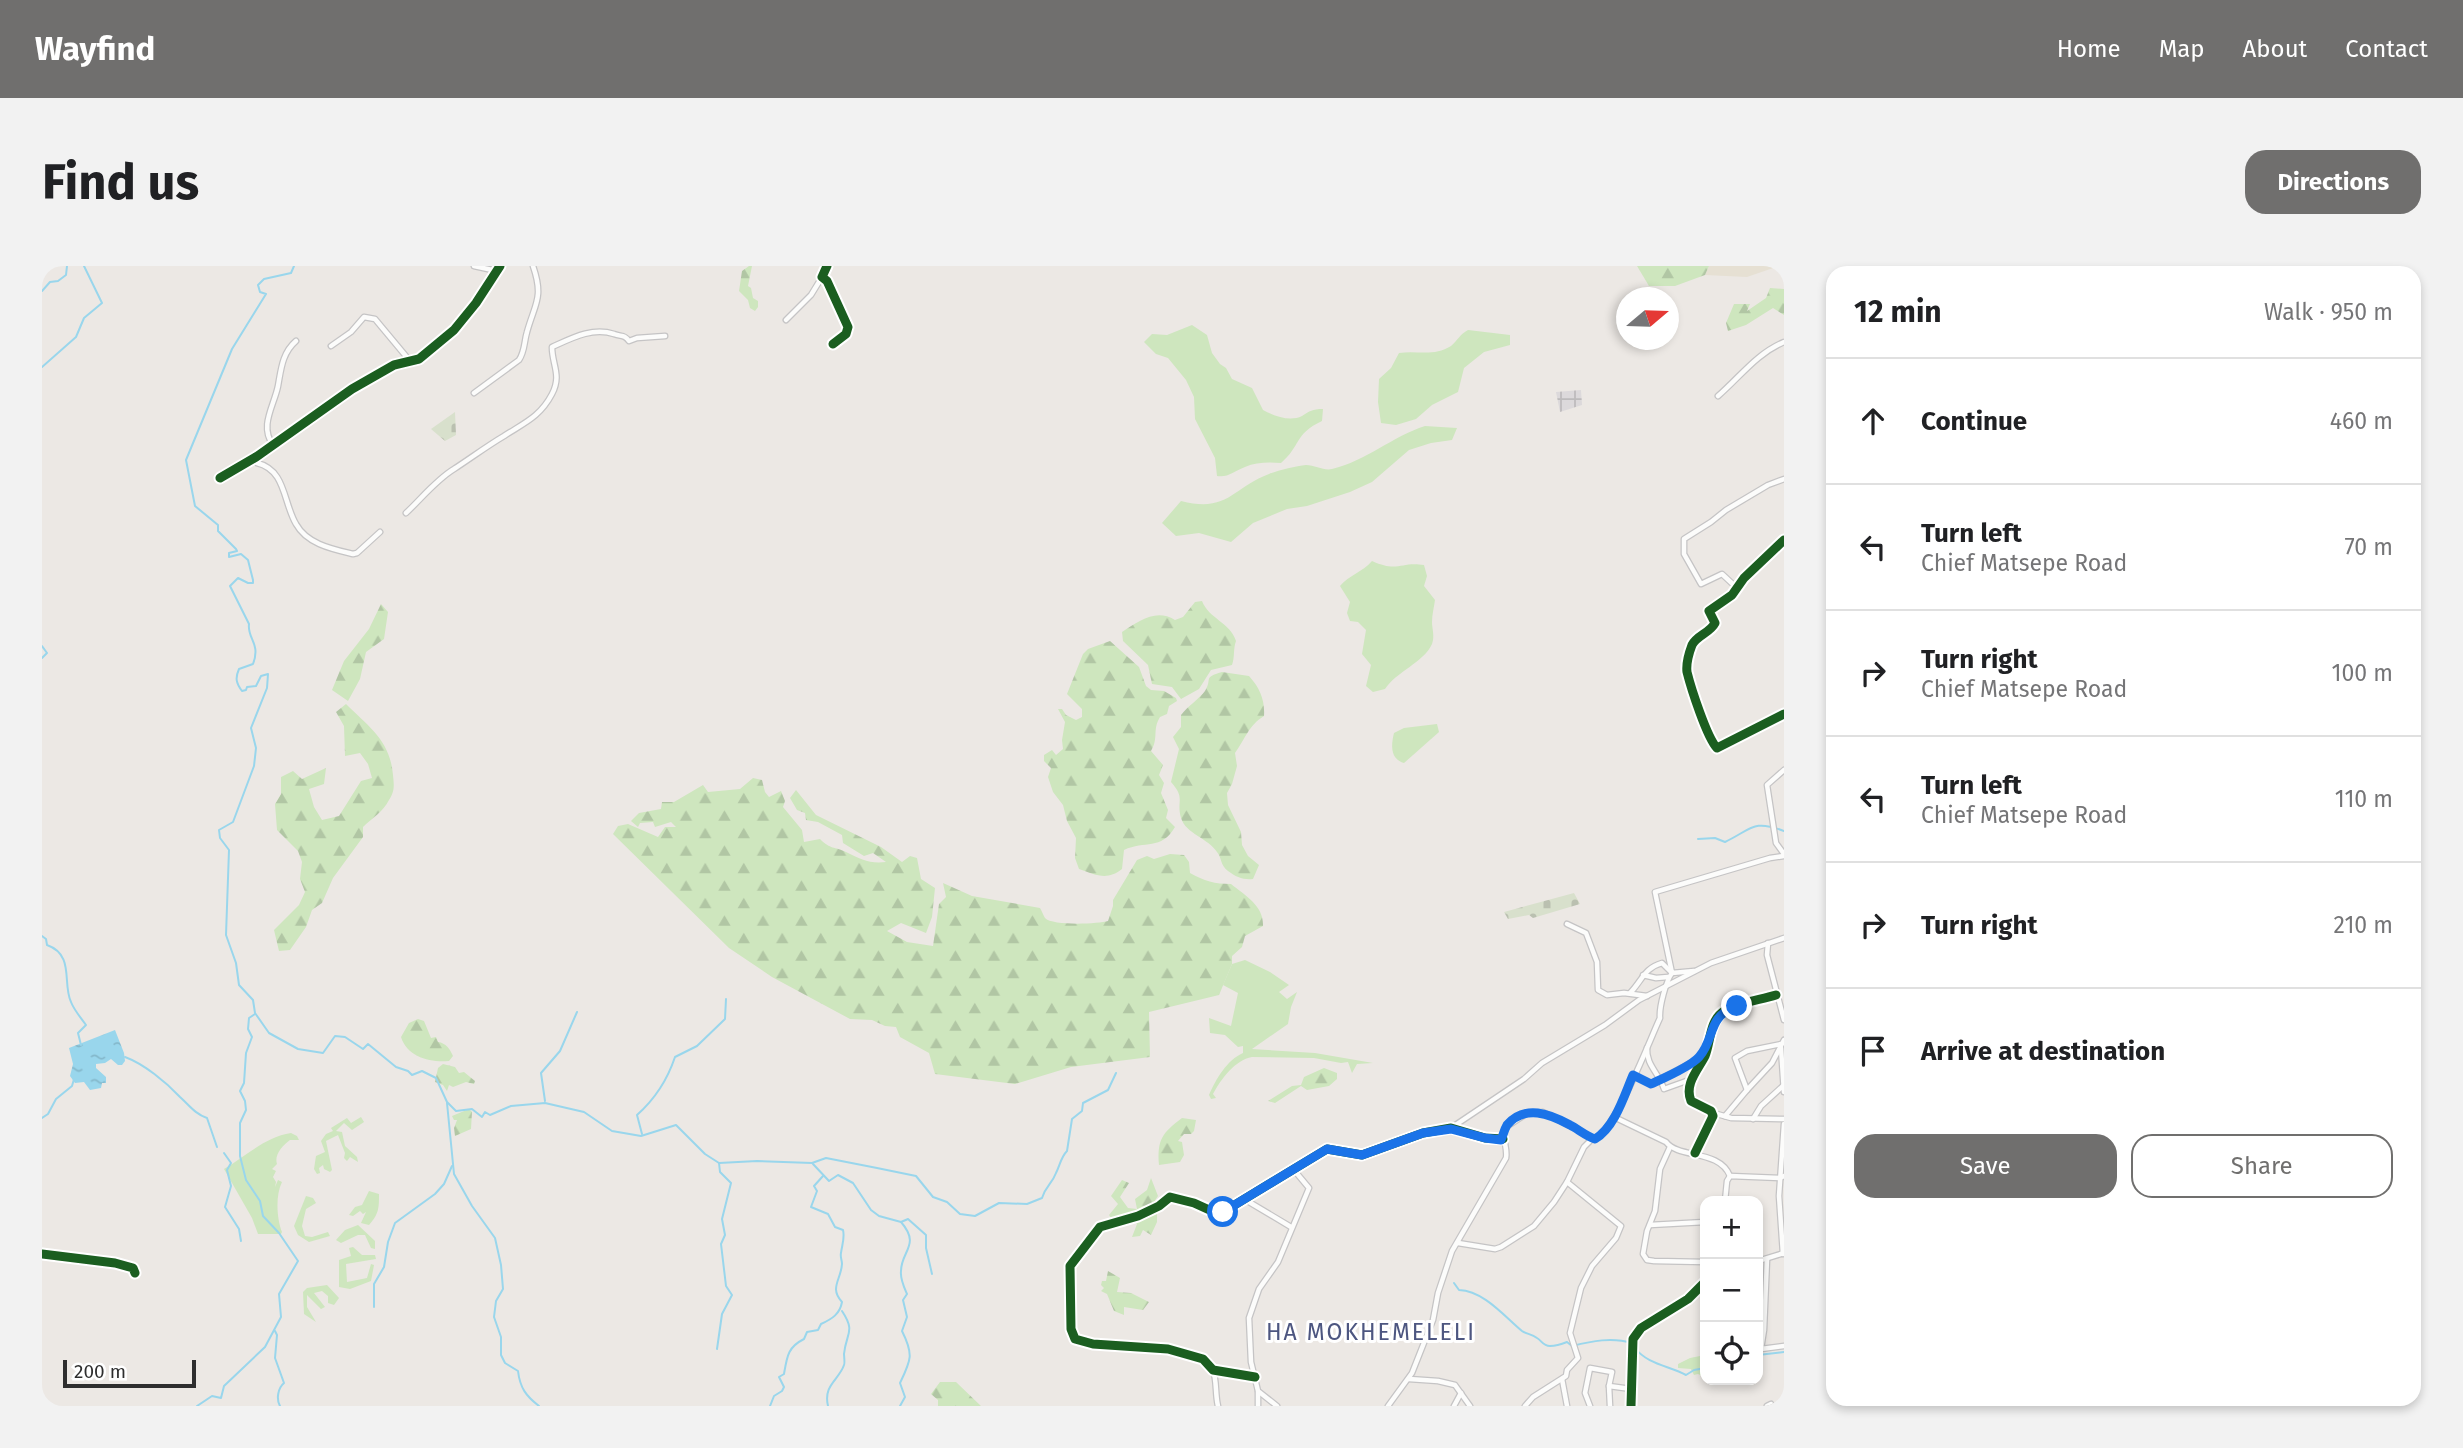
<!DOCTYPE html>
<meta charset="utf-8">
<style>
:root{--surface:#fff;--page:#f2f2f2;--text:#202124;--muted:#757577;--line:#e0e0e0;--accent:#706f6e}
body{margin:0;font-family:"Fira Sans",sans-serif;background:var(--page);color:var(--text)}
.controls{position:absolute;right:21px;bottom:21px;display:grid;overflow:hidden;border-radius:14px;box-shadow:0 4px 10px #0003}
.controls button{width:63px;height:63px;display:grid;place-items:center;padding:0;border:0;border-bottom:2px solid var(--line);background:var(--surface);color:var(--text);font:35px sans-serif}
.compass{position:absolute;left:1574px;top:21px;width:63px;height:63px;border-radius:50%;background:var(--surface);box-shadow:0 4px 10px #0003;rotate:71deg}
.scale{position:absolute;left:21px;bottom:18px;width:133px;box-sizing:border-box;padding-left:7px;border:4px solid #2e2e2e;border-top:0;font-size:19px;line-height:24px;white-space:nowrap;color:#2e2e2e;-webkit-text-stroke:5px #fff;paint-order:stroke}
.stop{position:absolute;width:21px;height:21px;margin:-16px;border:5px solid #1a73e8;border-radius:50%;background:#fff}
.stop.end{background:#1a73e8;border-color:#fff;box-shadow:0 2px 7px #0008}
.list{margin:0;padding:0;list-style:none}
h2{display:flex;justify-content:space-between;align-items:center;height:91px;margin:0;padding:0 28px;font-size:30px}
h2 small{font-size:23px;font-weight:400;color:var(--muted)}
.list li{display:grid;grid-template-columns:46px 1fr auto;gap:21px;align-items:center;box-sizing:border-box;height:126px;padding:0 28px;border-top:2px solid var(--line)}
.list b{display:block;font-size:26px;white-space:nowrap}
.list p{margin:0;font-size:23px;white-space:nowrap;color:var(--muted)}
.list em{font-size:23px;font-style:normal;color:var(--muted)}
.actions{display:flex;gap:14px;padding:21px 28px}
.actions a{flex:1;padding:16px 0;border:2px solid var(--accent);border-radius:21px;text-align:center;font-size:24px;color:var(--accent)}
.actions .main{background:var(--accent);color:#fff}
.icon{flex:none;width:38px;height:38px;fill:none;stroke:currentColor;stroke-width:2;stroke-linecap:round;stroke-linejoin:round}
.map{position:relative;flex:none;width:1742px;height:1140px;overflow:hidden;border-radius:21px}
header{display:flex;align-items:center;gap:42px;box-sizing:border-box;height:98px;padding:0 35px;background:var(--accent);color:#fff}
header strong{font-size:33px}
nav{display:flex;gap:38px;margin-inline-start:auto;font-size:24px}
.intro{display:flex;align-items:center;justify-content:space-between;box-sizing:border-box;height:168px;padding:0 42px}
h1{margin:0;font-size:49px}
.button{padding:18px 32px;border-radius:21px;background:var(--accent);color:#fff;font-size:24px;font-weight:700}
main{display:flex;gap:42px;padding:0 42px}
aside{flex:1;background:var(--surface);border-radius:21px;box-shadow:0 4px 10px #0003}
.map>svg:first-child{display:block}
.industrial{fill:url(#industrial-grid)}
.education{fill:#e6e0d3}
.grass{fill:#cee6be}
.forest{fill:url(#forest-firs)}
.cemetery{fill:url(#cemetery-stones)}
.water{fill:url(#water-ripples)}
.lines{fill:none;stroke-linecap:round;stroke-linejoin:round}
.stream{stroke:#99d6ec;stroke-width:2}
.minor-casing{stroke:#c5c4c5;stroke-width:7}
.minor{stroke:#fcfcfb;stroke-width:4.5}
.cycleway-casing{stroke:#fff;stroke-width:13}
.cycleway{stroke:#1b5e20;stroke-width:9}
.route{stroke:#1a73e8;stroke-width:9}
.labels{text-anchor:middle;stroke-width:6;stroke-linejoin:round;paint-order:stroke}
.quarter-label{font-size:23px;letter-spacing:2px;fill:#4d5680;stroke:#fff}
</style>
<header>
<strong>Wayfind</strong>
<nav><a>Home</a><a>Map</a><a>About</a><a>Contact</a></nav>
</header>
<div class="intro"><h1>Find us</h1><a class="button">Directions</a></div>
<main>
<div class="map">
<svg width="1742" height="1140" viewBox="0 0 1742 1140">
<defs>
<pattern id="industrial-grid" width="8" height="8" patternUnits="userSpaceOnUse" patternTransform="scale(1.75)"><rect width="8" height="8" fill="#dcd9db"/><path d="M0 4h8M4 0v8" fill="none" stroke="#bdbbbc"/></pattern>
<pattern id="forest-firs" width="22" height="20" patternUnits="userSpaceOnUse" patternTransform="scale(1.75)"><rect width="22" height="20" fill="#cee6be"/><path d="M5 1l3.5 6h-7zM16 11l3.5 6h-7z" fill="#b1c6a4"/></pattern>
<pattern id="cemetery-stones" width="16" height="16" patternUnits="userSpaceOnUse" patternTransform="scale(1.75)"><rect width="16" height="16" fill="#d8e0cc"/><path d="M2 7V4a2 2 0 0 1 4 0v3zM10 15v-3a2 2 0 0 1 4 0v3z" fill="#bac0b0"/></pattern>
<pattern id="water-ripples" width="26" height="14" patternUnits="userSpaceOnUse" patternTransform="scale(1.75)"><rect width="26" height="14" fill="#99d6ec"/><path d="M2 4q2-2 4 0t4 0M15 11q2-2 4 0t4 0" fill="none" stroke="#84b8cb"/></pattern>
</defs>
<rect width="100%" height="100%" fill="#ece8e4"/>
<polygon class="industrial" points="1539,124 1540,139 1518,146 1514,126"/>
<polygon class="education" points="1667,0 1737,0 1705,11 1663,9"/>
<g class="grass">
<path d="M 1150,59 L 1165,69 L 1170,87 L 1178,98 L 1184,102 L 1190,113 L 1210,122 L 1221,144 C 1232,150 1248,156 1260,150 C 1268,145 1270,143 1281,143 L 1280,155 C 1252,168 1259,180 1239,197 C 1227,196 1214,196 1203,201 C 1192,205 1186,212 1175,210 L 1173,192 L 1153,153 L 1152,131 L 1144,114 L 1126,92 L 1114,88 L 1102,76 L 1110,68 L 1125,69 Z"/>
<path d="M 1426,64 L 1468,69 L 1468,79 L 1442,86 L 1422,102 L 1416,126 L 1390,139 L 1374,153 L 1354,159 L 1339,157 L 1336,136 L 1337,113 L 1349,102 L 1357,87 C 1375,84 1392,91 1409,80 C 1415,75 1418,68 1426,64 Z"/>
<path d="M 1383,160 L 1415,162 L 1410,174 L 1389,177 L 1367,184 L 1330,216 L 1308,226 L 1265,240 L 1245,243 L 1211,257 L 1189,276 L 1157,267 L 1134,270 L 1120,257 L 1139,235 C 1186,247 1190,222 1227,208 C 1237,204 1254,200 1264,199 C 1273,199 1282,205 1290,203 C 1324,195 1351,170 1383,160 Z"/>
<path d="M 1330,295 C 1356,307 1359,295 1382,299 L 1385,310 L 1382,320 L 1393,334 C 1392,341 1390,349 1390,356 C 1390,363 1393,370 1390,378 C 1382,396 1354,406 1343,423 L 1331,426 L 1324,420 L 1329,399 L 1320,388 L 1324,364 L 1316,356 L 1308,355 L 1305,347 L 1308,336 L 1298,320 C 1307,309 1321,306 1330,295 Z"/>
<path d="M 1395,458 L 1397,466 L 1362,497 C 1348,493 1349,479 1352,467 L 1362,462 Z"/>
<path d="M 1203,694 L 1228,706 L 1247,719 L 1237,726 L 1245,733 L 1255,726 L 1249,741 L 1246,758 L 1210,783 L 1273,787 L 1331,797 L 1315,798 L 1310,807 L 1306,796 L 1299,797 L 1272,792 L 1210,791 C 1193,794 1179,813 1171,828 L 1174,832 L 1169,833 L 1167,829 C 1174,813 1185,794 1201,787 L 1201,780 L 1196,781 L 1183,769 L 1168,767 L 1167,752 L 1189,760 L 1196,727 L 1181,719 L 1190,698 Z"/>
<polygon points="319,851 322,856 310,864 302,857 294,865 300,866 303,880 315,891 316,896 308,891 305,895 302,892 303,887 296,869 284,875 290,904 288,906 282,903 281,899 277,902 278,907 275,908 272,903 274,890 283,886 279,875 284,868 291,865 289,862 305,852 309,857"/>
<path d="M 249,867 L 255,870 L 257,874 L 248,874 C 240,880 232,889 235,898 L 230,903 L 234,905 L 231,911 L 234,916 L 233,921 L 236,914 L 240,916 C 233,930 235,954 240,966 L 239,968 L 216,968 L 210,952 L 182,903 C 204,890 223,871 249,867 Z"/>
<path d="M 327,925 L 337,928 C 337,942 337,948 327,959 L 319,957 L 324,946 L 321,948 L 318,945 L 311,950 L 307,949 L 313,941 L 320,939 Z"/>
<polygon points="264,930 271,932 274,937 264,943 260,960 263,970 270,971 286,966 288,970 267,976 256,969 252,960"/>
<polygon points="316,959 333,975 333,983 329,982 323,969 316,969 299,977 294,974 303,964"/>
<polygon points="311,981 320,989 333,989 334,993 304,998 305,1016 325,1012 329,998 332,999 329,1015 308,1023 297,1021 297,994 309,990 307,982"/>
<polygon points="285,1019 297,1032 292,1039 286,1037 286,1030 280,1025 272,1027 283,1041 279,1043 265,1029 265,1041 274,1056 262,1048 261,1026 265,1022"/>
<polygon points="1663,1089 1663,1111 1656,1108 1652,1109 1649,1103 1636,1102 1636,1098 1648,1092"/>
</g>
<g class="forest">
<polygon points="707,0 710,0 706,20 709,22 711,32 716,35 716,41 713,45 708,42 706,34 697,25 700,5"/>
<polygon points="1595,0 1667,0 1663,9 1633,20 1607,20"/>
<polygon points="1728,22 1742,23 1742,49 1731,42 1704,59 1686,65 1684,57 1692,38 1708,38 1705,45 1724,32"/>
<path d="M 1160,335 C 1167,353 1188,356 1194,375 C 1191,383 1193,391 1190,399 L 1169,404 L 1157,423 L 1139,433 L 1130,421 L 1110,418 L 1106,399 L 1081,375 L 1080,366 C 1097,355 1114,342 1133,354 L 1141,351 L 1153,336 Z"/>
<polygon points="339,338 346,346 342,373 324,386 318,413 306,435 290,424 302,395 327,363"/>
<path d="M 1068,375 L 1097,401 L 1104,420 L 1109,424 L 1122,425 L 1134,432 L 1135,435 L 1127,440 L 1125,448 L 1118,451 C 1110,464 1117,472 1109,485 L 1121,499 L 1117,509 L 1122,517 L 1119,527 L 1126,544 L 1124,552 L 1133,561 C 1119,585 1103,574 1082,584 L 1080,603 C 1065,615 1054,609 1037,603 L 1033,592 L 1034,572 L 1025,555 L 1021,539 L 1011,526 L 1006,511 L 1009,502 L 1002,495 L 1002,489 L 1010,484 L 1014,489 L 1021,483 L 1020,474 L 1023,456 L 1016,443 L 1020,443 L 1024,449 L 1034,454 L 1040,451 L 1040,443 L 1025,428 L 1041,388 L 1046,383 Z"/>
<path d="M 1180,406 L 1207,410 C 1218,422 1223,434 1222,450 C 1206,460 1204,472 1193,487 L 1195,500 L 1190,518 L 1185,527 L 1186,539 L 1199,566 L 1200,579 L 1206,590 L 1217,599 L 1211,613 C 1201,614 1194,611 1186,605 C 1178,599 1180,592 1175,586 C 1166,572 1144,568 1139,552 C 1134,534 1144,533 1129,516 L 1137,483 L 1131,471 L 1139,461 L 1139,449 C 1146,440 1157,433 1163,425 C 1171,412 1160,412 1180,406 Z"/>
<path d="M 304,438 C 327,461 348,474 351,509 C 352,519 353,525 347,534 C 341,546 330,552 321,561 L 321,571 L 291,612 L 280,637 L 270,644 L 264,661 L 248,684 L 237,685 L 232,664 L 257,639 L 263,626 L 258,613 L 260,596 L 256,585 L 235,564 L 233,538 L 239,528 L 239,511 L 251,505 L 260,513 L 284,502 L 282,518 L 267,523 L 272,541 L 280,554 L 297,550 L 319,515 L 330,512 L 326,498 L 318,487 L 303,490 L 302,460 L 294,446 Z"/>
<path d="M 711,512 L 720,514 L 723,526 L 727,531 L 739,525 L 743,535 L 741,541 L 760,564 L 762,576 L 778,573 C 789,584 792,580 804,586 C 819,593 827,598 844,596 L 831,587 L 822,590 L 801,577 L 800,569 L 776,556 L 764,554 L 763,547 L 755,544 L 748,532 L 754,524 L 774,549 L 839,581 L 860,596 L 868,590 L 875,592 L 879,613 L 893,622 L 890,651 L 884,667 L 859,657 L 845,665 L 865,676 L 891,680 L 897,638 L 904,631 L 901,617 L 930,630 L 998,642 C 1000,645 1001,649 1003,652 C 1010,660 1056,658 1066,655 L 1071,640 L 1071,634 L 1095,594 L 1105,590 L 1112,593 L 1128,588 L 1142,589 L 1147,596 L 1148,607 C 1162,615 1173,618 1189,618 C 1204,630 1222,640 1221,660 L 1203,670 L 1200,681 L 1190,690 L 1190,698 L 1177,729 L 1107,746 L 1108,791 L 1029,801 L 973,818 L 893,808 L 887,787 L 858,771 L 854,761 L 843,760 L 830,754 L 808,753 L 730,711 L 687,682 L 571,568 L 576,560 L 586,558 L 616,571 L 623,561 L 634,561 L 629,556 L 613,561 L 611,556 L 598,557 L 596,561 L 589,555 L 597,547 L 619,543 L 620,536 L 632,536 L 661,519 L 666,526 L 698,523 Z"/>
<path d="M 376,753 L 382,755 L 389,772 L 394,771 L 396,776 C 404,777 408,783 411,790 L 407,795 C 389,797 365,791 359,771 L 367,757 Z"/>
<polygon points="401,798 413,801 417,807 422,806 433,815 432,818 424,816 411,821 407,819 405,825 401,819 393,816 396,802"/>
<polygon points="1282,802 1295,807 1295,813 1287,820 1265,824 1259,820 1233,837 1226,835 1250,820 1259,819 1262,811"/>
<polygon points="427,843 430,846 429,863 413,870 412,862 415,854 412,854 410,850"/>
<path d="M 1140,852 L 1154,854 L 1152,865 L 1149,868 L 1142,868 L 1136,875 L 1140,876 L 1142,889 L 1138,896 L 1117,899 C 1115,874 1120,867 1140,852 Z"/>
<polygon points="1109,912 1116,930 1108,942 1115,946 1115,956 1109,969 1101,964 1098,970 1090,971 1095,958 1088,950 1071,955 1067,949 1076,938 1069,930 1080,914 1087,917 1078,931 1086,942 1095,943 1093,933 1105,924"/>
<polygon points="1066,1005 1078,1012 1075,1026 1089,1027 1107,1036 1101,1044 1082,1041 1082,1049 1072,1045 1065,1028 1059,1025 1062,1022 1059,1019 1060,1015 1064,1015"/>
<polygon points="898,1116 914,1116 939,1140 896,1140 896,1134 889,1128"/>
</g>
<g class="cemetery">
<polygon points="413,146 414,169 403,175 389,163"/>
<polygon points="1532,627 1538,638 1491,652 1487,649 1466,653 1462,646"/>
</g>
<polygon class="water" points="73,764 82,787 83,795 80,799 76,799 69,793 63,797 54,798 54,802 64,811 64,817 60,817 59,822 48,824 42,816 33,817 28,810 31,798 27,782"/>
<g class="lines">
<g class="stream">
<path d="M 252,0 L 249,7 L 222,13 L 216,19 L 218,26 L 224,28 L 190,83 L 144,194 L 153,240 L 176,259 L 176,265 L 194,283 L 195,285 L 187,287 L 187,291 L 199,288 L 206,294 L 211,314 L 211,317 L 206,317 L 196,312 L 188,320 L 207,358 C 205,373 219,377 211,398 L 197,403 C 193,412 194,417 200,425 L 204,424 L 205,421 L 214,420 L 219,410 L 226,408 L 225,422 L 209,462 L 214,482 L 212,500 L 191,556 L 177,564 L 178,572 L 187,584 L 184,669 L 194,697 L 197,719 L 211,734 L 213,747 L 227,767 L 256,783 L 281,787 L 293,770 L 303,771 L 321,783 L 326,778 L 354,801 L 366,805 L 370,809 L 380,805 L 394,812 L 405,836 L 414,845 L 430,843 L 440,851 L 443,846 L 448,849 L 469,840 L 503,837 L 542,846 L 570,865 L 599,870 L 634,859 L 663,888 L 677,897 L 715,895 L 770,897 L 784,892 L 835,902 L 874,910 L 891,931 L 905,936 L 918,948 L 933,950 L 957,937 L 985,938 L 1000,932 C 1004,919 1010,918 1014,907 C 1018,899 1019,891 1025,885 L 1030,853 L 1040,845 L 1041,837 L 1066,824 L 1074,807"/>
<polyline points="0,25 8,16 16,15 24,9 25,0"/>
<polyline points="0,101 34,71 42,52 60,37 42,0"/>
<polyline points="0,380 5,387 0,392"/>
<path d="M 1656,573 L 1673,572 L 1683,576 C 1710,563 1711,553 1742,565"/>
<path d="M 0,670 L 4,673 L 5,679 C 33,689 20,717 29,736 C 32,744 39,752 44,759 L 36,767 L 39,779"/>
<path d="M 83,791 C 102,798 124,816 138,831 C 147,839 153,848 165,852 L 175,881"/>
<polyline points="503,835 499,807 518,785 535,746"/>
<path d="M 405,837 L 412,908 L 430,940 L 453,972 L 459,999 L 461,1023 L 454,1035 L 452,1051 L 459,1071 L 459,1089 L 463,1097 L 476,1105 C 478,1122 484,1130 497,1140"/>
<polyline points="0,852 6,848 14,833 30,820 32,813"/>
<path d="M 600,868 L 595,849 C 613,833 625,815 633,791 L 655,780 L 683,753 L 684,733"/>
<polyline points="182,887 189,897 185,904 189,920 183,941 197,963 199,975"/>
<polyline points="771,898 787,915 796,909 811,917 829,944 837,950 859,956 866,953 884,969 884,982 890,1008"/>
<path d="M 1412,1017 L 1417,1024 C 1442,1025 1462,1050 1480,1065 C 1484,1068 1490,1068 1495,1072 C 1500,1075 1501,1080 1508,1080 C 1514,1080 1520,1078 1525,1076 L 1530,1080 C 1550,1075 1570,1071 1590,1077"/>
<polyline points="332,1041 332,1018 342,1001 346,976 353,957 393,928 402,918 410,900"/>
<path d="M 233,1065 L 235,1069 L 233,1092 L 242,1117 C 236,1122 234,1133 238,1140"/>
<path d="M 1593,1082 C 1605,1098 1627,1100 1644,1109 L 1652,1104 L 1663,1102"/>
<polyline points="675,1083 680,1048 690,1029 684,1020 679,978 683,969 680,953 689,917 678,906 677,897"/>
<polyline points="1716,1089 1742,1086"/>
<polyline points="155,1140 170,1130 179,1132 182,1120 223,1081 239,1051 237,1028 256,995 237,967 221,950 218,935 204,914 198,890 198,857 204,844 203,835 198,825 202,817 204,787 210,771 206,763 207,752 213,748"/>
<path d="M 728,1140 L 732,1130 L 740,1125 L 742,1121 L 737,1111 L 742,1108 C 745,1090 746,1081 762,1073 L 765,1066 L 776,1064 L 779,1058 C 790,1053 798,1048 800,1036 C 787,1022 799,1014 800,998 C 800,994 798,991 799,987 C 800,979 803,972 801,964 L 793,961 L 786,948 L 769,941 L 775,925 L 772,920 L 781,910"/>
<path d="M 786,1140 C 781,1119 797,1114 802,1099 C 803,1098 802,1089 802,1088 C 804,1067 814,1066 800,1045"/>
<path d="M 858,1140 L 863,1131 L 858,1117 C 869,1094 872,1089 860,1065 L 865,1051 L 861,1034 L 865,1028 C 862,1021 858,1013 859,1005 C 859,985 879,979 859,956"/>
</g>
<g class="minor-casing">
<g id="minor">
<polyline points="432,0 455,5"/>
<polyline points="785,0 780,11 785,15 806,61 804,68 791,78"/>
<polyline points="744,54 769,29 780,11"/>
<polyline points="289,80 309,66 322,51 333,53 368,95"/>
<path d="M 432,127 L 477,94 C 483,85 482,76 485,66 C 493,37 502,32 491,0"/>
<path d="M 1676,130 C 1699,110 1714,88 1742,76"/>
<path d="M 231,179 C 217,160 232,140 236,120 C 239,104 240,87 254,75"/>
<path d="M 214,191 L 215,197 C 244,204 241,236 254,258 C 265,278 290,283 311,288 L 315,287 L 338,266"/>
<polyline points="178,212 214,191 310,123 352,99 377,93 412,64 434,37 458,0"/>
<path d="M 364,247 C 380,232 394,214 412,203 C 429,192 445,180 462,170 C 482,157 498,151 510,128 C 520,109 510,99 510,81 C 530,72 550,61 572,68 C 579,71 582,68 587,75 L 595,72 L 623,70"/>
<path d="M 1742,274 L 1702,312 L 1690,329 L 1667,345 L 1673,357 C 1668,367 1655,369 1650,379 C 1647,387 1644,398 1645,406 C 1649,422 1665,472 1675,482 L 1742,448"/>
<polyline points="1695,322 1680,308 1659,318 1642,288 1642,273 1669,256 1684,244 1726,219 1742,213"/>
<polyline points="1742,504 1725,519 1734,577 1742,588"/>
<polyline points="1525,658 1544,667 1555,696 1556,724 1565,729 1582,727 1605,730"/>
<polyline points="1726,677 1725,689 1742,754"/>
<polyline points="1652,705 1630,707 1613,626 1728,592 1742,590"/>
<polyline points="1601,709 1614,712 1626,711"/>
<polyline points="1739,778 1705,785 1693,792 1705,824 1730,797 1742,774"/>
<path d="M 1605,782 C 1604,799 1617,807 1622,823 L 1650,813"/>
<polyline points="1739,782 1742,826"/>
<polyline points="1591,809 1609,818 1656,793 1664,782"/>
<polyline points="1671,850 1675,848 1689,852 1742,853"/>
<polyline points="1683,850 1705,824"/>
<path d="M 1572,851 L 1624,876 C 1637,893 1677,883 1688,910"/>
<polyline points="1711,853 1719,840 1742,819"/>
<polyline points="1409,862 1482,813 1500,797 1563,759 1597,734 1669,697 1742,672"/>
<polyline points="1628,881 1618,903 1613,945 1605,965 1601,988 1605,994 1612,995 1663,996"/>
<path d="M 1653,887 L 1671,850 L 1669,845 L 1649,835 C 1642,818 1656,804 1663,790 C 1669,775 1667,755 1682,745 C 1697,736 1718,734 1734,729"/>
<polyline points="1202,933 1249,961"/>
<polyline points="1683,935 1685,915 1688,910 1738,912 1742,910"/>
<polyline points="1608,959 1663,956"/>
<polyline points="1416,977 1453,983 1459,981 1492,960 1512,936 1525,916"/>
<polyline points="0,988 73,997 91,1002 93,1007"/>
<polyline points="1741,988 1737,930 1742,858"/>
<polyline points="1725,993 1722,1064 1719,1083 1742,1080"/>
<polyline points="1716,995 1742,987"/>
<path d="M 1171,1104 C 1175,1115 1173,1128 1176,1140"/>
<polyline points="1213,1111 1171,1104 1161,1093 1126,1083 1051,1078 1033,1073 1029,1063 1028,1000 1058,961 1096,950 1117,940 1128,931 1152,937 1174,947 1181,946 1285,883 1320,889 1381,867 1409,862 1443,872 1461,873"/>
<polyline points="1367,1113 1396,1115 1413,1119 1428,1140"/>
<polyline points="1520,1113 1525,1140"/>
<polyline points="1567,1120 1589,1123"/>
<polyline points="1216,1140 1216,1126"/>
<polyline points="1235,1140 1216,1125 1209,1096 1207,1052 1217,1023 1236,996 1267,922 1252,904"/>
<path d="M 1346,1140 L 1370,1107 L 1391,1054 L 1396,1027 L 1410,985 L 1464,892 C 1466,881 1459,873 1464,861 L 1484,848 L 1501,846 L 1553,873 C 1575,860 1606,778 1618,752 C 1617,741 1624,715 1630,707 L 1620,697 C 1602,702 1600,715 1588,727"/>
<polyline points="1412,1140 1419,1127"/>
<polyline points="1483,1140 1491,1131 1524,1110 1525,1104 1536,1092 1528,1067 1539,1022 1550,1000 1574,972 1579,960 1525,916 1542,881 1550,873"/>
<polyline points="1548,1140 1543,1127 1548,1102 1570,1106 1567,1120 1568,1140"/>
<polyline points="1589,1140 1591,1073 1599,1062 1646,1033 1663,1016"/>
<polyline points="1725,1140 1729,1138"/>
</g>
</g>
<use href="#minor" class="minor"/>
<g class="cycleway-casing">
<g id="cycleway">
<polyline points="785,0 780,11 785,15 806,61 804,68 791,78"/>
<polyline points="178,212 214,191 310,123 352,99 377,93 412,64 434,37 458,0"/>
<path d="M 1742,274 L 1702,312 L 1690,329 L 1667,345 L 1673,357 C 1668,367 1655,369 1650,379 C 1647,387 1644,398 1645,406 C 1649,422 1665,472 1675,482 L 1742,448"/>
<path d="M 1653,887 L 1671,850 L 1669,845 L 1649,835 C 1642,818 1656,804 1663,790 C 1669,775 1667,755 1682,745 C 1697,736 1718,734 1734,729"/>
<polyline points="0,988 73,997 91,1002 93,1007"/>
<polyline points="1213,1111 1171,1104 1161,1093 1126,1083 1051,1078 1033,1073 1029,1063 1028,1000 1058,961 1096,950 1117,940 1128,931 1152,937 1174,947 1181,946 1285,883 1320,889 1381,867 1409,862 1443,872 1461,873"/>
<polyline points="1589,1140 1591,1073 1599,1062 1646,1033 1663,1016"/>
</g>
</g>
<use href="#cycleway" class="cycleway"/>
</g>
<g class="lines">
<path class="route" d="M 1181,946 L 1285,883 L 1320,889 L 1381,867 L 1409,863 L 1443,872 L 1459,874 C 1461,870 1462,864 1465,859 C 1483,838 1508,848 1528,859 C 1536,863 1544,870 1553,873 C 1573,861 1582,830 1591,809 L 1609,818 C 1622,812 1648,801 1657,791 C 1674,772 1664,751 1695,740"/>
</g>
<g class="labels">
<g class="quarter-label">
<text x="1329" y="1074">HA MOKHEMELELI</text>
</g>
</g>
</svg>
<div class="controls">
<button>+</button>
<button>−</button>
<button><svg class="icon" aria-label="locate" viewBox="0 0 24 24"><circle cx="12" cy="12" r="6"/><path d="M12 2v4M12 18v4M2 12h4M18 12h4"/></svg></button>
</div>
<svg class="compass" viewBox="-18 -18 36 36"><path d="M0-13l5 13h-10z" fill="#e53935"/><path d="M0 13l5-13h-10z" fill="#757577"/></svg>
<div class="scale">200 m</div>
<div class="stop" style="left:1181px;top:946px"></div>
<div class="stop end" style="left:1695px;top:740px"></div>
</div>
<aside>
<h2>12 min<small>Walk · 950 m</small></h2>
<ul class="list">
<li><svg class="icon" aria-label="ahead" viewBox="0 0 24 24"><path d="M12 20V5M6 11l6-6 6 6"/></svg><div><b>Continue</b></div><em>460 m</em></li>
<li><svg class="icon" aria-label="left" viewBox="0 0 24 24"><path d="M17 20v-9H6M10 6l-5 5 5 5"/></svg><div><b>Turn left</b><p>Chief Matsepe Road</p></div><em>70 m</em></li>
<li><svg class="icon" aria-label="right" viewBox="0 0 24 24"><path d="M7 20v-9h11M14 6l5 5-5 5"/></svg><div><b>Turn right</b><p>Chief Matsepe Road</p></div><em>100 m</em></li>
<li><svg class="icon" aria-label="left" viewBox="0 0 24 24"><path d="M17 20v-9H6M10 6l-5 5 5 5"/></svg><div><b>Turn left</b><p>Chief Matsepe Road</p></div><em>110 m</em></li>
<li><svg class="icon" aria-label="right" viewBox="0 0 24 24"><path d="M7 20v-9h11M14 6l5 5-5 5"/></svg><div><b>Turn right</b></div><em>210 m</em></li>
<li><svg class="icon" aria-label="arrive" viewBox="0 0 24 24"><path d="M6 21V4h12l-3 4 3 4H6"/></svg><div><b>Arrive at destination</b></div></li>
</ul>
<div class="actions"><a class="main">Save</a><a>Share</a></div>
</aside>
</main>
